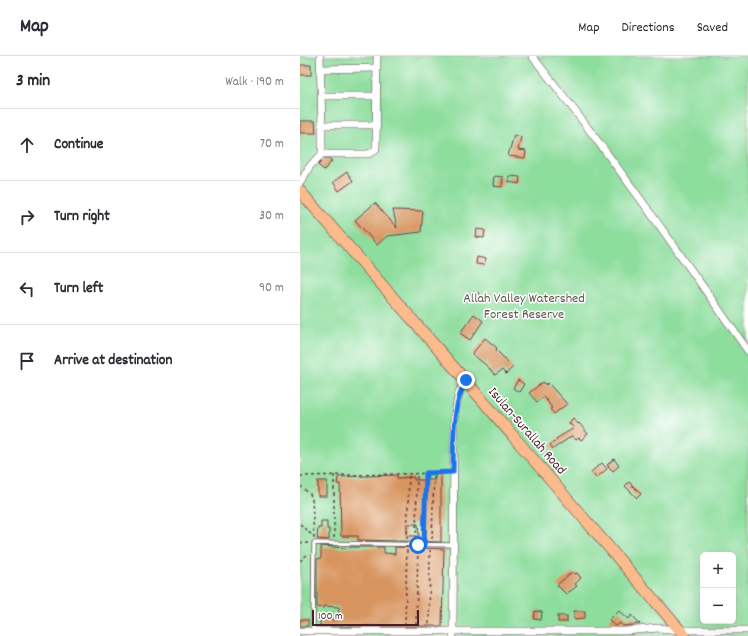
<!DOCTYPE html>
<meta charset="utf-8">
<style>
:root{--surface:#fff;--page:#f2f2f3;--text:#2b2b33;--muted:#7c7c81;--line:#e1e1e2}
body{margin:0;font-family:Dekko,sans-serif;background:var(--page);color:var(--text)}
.controls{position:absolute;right:12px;bottom:12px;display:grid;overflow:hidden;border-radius:6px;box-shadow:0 4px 16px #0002}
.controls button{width:36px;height:36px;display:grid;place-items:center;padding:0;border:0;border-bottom:1px solid var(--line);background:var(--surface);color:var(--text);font:20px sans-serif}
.scale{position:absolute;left:12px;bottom:10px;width:107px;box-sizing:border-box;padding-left:4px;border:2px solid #4a1f2b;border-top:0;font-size:11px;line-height:14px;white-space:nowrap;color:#4a1f2b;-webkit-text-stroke:3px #fff;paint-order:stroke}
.stop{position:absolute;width:12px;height:12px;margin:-9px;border:3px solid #1a73e8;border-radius:50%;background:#fff}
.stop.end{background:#1a73e8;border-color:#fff;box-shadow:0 1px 4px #0008}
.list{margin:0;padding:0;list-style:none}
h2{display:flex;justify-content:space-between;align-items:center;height:52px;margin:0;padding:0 16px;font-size:17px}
h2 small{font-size:13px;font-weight:400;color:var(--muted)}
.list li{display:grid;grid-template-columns:26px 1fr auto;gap:12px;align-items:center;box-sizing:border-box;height:72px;padding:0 16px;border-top:1px solid var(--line)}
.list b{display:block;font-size:15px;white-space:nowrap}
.list em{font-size:13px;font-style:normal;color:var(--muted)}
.icon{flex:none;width:22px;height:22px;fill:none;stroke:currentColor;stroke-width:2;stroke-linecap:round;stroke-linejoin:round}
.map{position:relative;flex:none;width:448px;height:580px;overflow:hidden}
header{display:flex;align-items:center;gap:24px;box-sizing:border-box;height:56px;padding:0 20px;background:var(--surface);border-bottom:1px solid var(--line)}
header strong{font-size:19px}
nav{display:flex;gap:22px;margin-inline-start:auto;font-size:14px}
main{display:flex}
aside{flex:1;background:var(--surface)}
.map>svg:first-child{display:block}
.green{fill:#8ddd9d;stroke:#6c7e64;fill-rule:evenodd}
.building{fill:#d8945f;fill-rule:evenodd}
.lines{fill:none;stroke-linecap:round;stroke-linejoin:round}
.service-casing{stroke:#633e45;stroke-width:5}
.minor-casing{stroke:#633e45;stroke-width:8}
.trunk-casing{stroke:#633e45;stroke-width:12}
.path{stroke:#633e45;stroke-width:1.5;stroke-dasharray:3 3;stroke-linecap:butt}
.service{stroke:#fff;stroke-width:3.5}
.minor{stroke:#fff;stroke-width:7}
.trunk{stroke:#fbbb8d;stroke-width:11}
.route{stroke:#1a73e8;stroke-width:5}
.labels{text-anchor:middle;stroke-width:3;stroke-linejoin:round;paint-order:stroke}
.park-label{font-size:14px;fill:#5e584d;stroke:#fff}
.street-label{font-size:14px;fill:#4a1f2b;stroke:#fff}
</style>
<header>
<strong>Map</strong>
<nav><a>Map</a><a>Directions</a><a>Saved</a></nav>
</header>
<main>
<aside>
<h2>3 min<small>Walk · 190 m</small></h2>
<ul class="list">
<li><svg class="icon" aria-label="ahead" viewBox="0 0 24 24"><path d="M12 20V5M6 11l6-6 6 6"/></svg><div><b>Continue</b></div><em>70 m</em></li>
<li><svg class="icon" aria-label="right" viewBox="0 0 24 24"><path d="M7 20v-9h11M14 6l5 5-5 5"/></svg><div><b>Turn right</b></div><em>30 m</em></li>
<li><svg class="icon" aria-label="left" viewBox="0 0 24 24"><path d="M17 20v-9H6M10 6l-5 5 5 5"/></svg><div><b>Turn left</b></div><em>90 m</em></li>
<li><svg class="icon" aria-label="arrive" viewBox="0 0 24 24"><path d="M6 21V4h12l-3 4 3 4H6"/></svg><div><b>Arrive at destination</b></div></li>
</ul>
</aside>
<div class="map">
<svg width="448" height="580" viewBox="0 0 448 580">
<rect width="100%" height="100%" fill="#fff"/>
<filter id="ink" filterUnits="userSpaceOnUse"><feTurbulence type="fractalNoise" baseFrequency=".025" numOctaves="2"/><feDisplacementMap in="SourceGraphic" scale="8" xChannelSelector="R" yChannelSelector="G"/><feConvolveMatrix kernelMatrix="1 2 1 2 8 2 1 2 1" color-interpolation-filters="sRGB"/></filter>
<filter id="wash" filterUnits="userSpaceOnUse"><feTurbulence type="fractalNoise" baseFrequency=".012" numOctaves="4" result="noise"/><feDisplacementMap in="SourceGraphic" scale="16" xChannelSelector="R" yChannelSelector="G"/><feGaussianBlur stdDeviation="0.9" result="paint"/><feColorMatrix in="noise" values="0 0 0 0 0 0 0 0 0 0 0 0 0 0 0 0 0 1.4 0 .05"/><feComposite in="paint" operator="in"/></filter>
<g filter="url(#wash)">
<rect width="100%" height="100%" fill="#f0edd8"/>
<path class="green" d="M 0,0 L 448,0 L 448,580 L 0,580 ZM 403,499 L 433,499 L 433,565 L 403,565 Z"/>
<g id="blocks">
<g class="building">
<rect x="0" y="9" width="11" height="10"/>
<polygon points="0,65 15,65 16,77 0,77"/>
<polygon points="214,79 221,81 218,94 226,95 225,102 208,100"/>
<polygon points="24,103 30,103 32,105 24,114 18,109"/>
<polygon points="47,116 53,125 39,135 33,126"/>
<polygon points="194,120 203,121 202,131 193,130"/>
<polygon points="209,120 220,121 219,128 209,126"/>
<polygon points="75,147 97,172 93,154 123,155 121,176 87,180 77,189 55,164"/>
<polygon points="177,173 185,174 184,182 176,181"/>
<polygon points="177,201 186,203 184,209 176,208"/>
<polygon points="171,236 179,237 178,245 170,244"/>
<polygon points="174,258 183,265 170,284 160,277"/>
<polygon points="185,282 197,292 196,294 213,311 206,318 202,314 195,319 186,309 172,298"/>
<polygon points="218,324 224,328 219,336 213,332"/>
<polygon points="243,326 246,329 248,327 267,348 254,358 250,353 252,352 244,341 237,346 229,337"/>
<polygon points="273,362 278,368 279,367 288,378 281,384 279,382 276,384 272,380 253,393 250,389 257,384 256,383 274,372 269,367"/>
<polygon points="314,403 319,410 313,415 307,409"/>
<polygon points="302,407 307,413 296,422 291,416"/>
<path d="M 135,418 L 141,418 L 141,486 L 58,484 L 58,480 L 41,480 L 40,428 L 37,428 L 38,421 L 97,419 L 97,422 L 114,421 L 114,424 L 135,424 ZM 107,468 L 118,468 L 119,480 L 107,480 Z"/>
<rect x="18" y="425" width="9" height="15"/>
<polygon points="329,426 341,438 337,442 325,430"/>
<polygon points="21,465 27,465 27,473 29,473 29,484 17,483 18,472 21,472"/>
<polygon points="21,490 45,492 52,491 84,491 84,497 95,498 95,491 144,493 142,570 20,570 20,563 38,564 39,551 24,550 24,552 17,551 17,503 21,502"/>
<polygon points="272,516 274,518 277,517 281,522 275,528 277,530 266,538 257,529"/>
<polygon points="319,554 329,563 332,559 340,568 323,570 320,567 316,570 309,564"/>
<polygon points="235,555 242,556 241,564 234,563"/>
<polygon points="274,555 285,555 285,562 274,563"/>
<rect x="258" y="560" width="9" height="6"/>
<rect x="0" y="564" width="8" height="6"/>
</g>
</g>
</g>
<g filter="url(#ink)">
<use href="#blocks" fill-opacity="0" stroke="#633e45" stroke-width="1"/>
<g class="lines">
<g class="service-casing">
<polyline id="service" points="13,574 14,487 153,489"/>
</g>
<g class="minor-casing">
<g id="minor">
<path d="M 232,0 C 308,95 378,195 448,295"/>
<polyline points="21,13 77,12"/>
<polyline points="22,40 77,40"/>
<polyline points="22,69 77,69"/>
<polyline points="22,98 67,98 71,97 76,93 77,0"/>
<polyline points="0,127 10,110 22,98 22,69 20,0"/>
<polyline points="0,575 326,575 358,572 379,574 448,574"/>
<polyline points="153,580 154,363 159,336 165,324"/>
</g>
</g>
<g class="trunk-casing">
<polyline id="trunk" points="0,135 165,324 385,580"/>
</g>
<g class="path">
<polyline points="0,420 146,417"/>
<polyline points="0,430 10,438 12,442 14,483"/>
<polyline points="0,468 14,481"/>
<polyline points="34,482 34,419"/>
<polyline points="107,483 109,417"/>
<polyline points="116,483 117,417"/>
<polyline points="124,483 126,417"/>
<polyline points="132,483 134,417"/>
<polyline points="0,487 8,487"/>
<polyline points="0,505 9,497"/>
<polyline points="129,568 130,494"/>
<polyline points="105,569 107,493"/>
<polyline points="116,569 118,492"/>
</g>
<use href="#service" class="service"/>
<use href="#minor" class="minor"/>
<use href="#trunk" class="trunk"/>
</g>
</g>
<g class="lines" filter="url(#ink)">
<path class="route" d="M 118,489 L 124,489 L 126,417 L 153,416 C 154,385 151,353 166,324"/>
</g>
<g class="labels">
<g class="park-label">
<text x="224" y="246">Allah Valley Watershed<tspan x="224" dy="16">Forest Reserve</tspan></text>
</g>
<g class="street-label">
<text transform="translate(228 374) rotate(49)" y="5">Isulan-Surallah Road</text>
</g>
</g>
</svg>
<div class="controls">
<button>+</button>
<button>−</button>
</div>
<div class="scale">100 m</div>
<div class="stop" style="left:118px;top:489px"></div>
<div class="stop end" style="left:166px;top:324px"></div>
</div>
</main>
